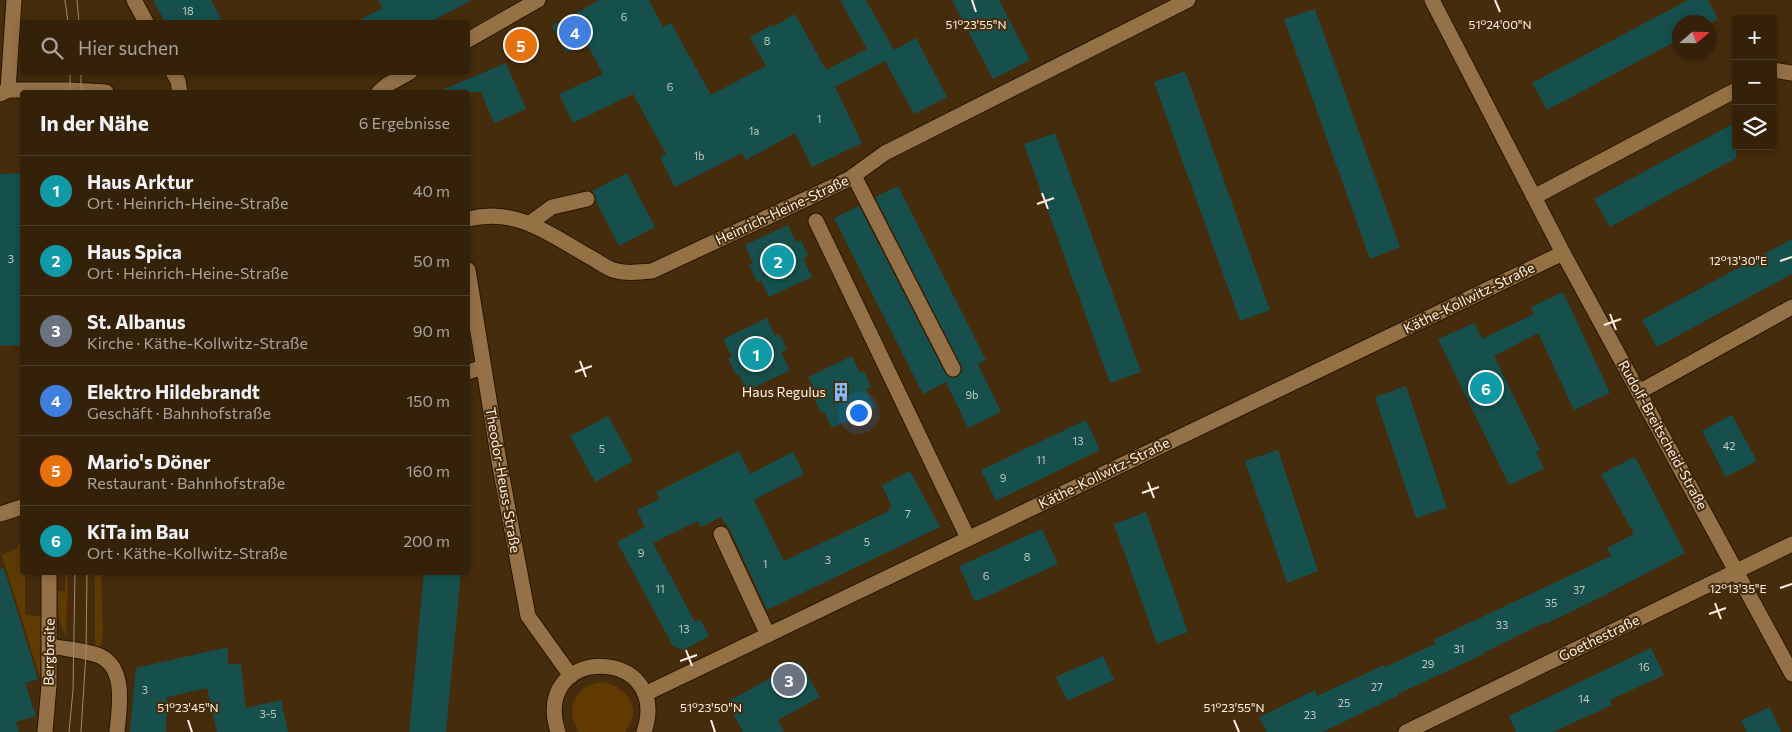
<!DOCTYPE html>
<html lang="de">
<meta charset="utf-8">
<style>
:root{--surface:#342108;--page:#3c2912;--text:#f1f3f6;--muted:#a9a39c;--line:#4e3e29;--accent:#80bdfa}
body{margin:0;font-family:Commissioner,sans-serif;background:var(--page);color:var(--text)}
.controls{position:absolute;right:15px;top:15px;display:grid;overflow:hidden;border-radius:5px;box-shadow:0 2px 8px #0003}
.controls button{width:45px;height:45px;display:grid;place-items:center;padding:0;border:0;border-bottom:1px solid var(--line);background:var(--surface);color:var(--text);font:25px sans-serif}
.compass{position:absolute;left:1672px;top:15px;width:45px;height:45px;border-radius:50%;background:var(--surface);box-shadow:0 2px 8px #0003;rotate:70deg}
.you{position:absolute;left:858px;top:412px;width:18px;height:18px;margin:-12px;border:4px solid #fff;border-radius:50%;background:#1a73e8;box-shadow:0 0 0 8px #1a73e833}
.badge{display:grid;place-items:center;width:32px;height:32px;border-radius:50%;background:var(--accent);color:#fff;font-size:16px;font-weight:700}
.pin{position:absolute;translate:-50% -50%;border:2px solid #fff;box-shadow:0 1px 5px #0006}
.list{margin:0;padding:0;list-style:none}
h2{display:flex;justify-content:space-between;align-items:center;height:65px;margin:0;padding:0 20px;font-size:21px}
h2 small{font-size:16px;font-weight:400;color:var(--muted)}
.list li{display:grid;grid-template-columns:32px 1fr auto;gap:15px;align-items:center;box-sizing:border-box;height:70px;padding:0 20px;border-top:1px solid var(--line)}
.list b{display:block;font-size:19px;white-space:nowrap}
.list p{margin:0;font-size:16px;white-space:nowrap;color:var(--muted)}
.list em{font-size:16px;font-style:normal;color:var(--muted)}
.icon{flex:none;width:28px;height:28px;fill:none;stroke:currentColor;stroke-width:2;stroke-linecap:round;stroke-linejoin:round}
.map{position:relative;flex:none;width:1792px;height:732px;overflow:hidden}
.search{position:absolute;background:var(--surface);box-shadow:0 2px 8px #0003;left:20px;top:20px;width:450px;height:55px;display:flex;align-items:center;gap:12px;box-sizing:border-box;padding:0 18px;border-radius:5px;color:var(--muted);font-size:19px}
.panel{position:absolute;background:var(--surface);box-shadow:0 2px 8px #0003;left:20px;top:90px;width:450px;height:485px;border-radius:5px}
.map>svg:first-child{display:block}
.green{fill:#613a00}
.building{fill:#15504d}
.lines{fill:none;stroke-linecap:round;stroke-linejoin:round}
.minor-casing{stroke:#281601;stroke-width:17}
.minor{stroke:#967146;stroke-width:15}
.tram{stroke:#9e8b72;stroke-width:1}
.ticks{fill:none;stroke:#fef1e3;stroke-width:2}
.labels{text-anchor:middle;stroke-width:4;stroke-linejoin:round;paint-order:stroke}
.number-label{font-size:11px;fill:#c4c9be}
.street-label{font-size:14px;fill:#fef1e3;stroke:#462c0a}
.poi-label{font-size:14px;fill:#fef1e3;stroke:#462c0a;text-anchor:end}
.ticks-label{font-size:12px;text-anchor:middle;fill:#fef1e3;stroke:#462c0a;stroke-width:4;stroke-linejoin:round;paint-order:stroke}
</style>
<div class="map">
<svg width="1792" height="732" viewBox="0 0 1792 732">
<rect width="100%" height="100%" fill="#462c0a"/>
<g class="green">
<polygon points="22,540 22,572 25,573 25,615 41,616 40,678 2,555 16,549"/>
<path d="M 65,573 L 68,573 L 66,636 C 57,621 58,608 58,591 L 65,591 Z"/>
<polygon points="95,573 101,573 103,634 100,648 95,646"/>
<path d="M 604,682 C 629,688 643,710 625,732 L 579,732 C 563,708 576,684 604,682 Z"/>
</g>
<g class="building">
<polygon points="153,0 211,0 223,22 165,22"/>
<polygon points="378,0 472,0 430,22 355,22 383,8"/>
<polygon points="599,0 649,0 663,27 671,23 711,95 766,66 750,37 772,25 773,27 795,14 826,70 867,49 840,0 866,0 894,50 916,38 947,97 914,114 885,61 835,87 862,143 812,167 795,133 746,160 742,153 675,187 660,157 666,154 633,94 573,123 559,94 603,74 586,42 566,53 552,26"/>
<polygon points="952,0 999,0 1030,60 993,79"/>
<polygon points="1688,0 1708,0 1718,19 1710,23 1680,22 1680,39 1547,110 1532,83"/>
<polygon points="1315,9 1400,247 1370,259 1284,19"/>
<polygon points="506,63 526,109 494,123 481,92 437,92"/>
<polygon points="1185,71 1270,310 1240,321 1154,82"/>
<polygon points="1736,122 1736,158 1610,227 1594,199"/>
<polygon points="1055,133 1141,372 1110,383 1024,144"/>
<polygon points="22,173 22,345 0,346 0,174"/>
<polygon points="627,173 655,227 619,246 596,201 596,196 592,191"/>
<polygon points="898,186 986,360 978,364 1001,412 968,428 946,382 923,394 834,218 859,206 945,373 952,378 958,377 962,370 961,365 875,197"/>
<polygon points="788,225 796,242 801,240 808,256 803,258 812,277 769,297 761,280 757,282 749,265 753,263 745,245"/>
<polygon points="1792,239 1792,274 1657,347 1642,320"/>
<polygon points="1563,292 1610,393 1574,410 1538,333 1494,356 1540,450 1536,452 1544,469 1509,485 1438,339 1474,323 1482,339 1534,314 1531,307"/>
<polygon points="767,318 775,336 779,334 787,349 781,352 790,370 747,391 739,374 736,375 728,358 732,357 723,339"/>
<polygon points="852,356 860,373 864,371 871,387 866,389 875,408 832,428 824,411 821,413 813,396 817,394 808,377"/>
<polygon points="1406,386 1447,508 1416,518 1375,397"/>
<polygon points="1732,415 1757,461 1726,477 1702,431"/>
<polygon points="608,416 633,461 595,482 570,436"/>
<polygon points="1086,420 1100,450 996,501 981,470"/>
<polygon points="1278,450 1318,571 1287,583 1245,461"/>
<polygon points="739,451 750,474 793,452 804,474 754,500 784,561 889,511 888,509 892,508 882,485 910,471 940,527 767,610 730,530 721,517 701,527 698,521 653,543 695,622 700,619 709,636 683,650 673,646 617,542 645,527 637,510 660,499 656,492"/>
<polygon points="1635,457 1685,553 1601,597 1546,624 1545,622 1483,653 1484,654 1398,694 1399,695 1323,732 1267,732 1259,717 1315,690 1317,696 1384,665 1385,667 1435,644 1433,640 1611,556 1607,548 1634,534 1601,474"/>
<polygon points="1146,512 1188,632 1157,644 1114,524"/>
<polygon points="1042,529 1058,564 975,602 959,566"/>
<polygon points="4,568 38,679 25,683 36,716 16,722 19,732 0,732 0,569"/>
<polygon points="424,572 461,572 446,732 409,732"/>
<polygon points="228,647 228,664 241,664 246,708 281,700 288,732 217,732 207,688 167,697 166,732 130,732 136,668"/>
<polygon points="1651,648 1664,675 1610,700 1612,705 1553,732 1516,732 1509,716"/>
<polygon points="1103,656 1114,680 1067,701 1056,677"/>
<polygon points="800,662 820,697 778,720 784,732 743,732 727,702"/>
<polygon points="1770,707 1781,732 1747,732 1741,720"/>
</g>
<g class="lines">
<g class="minor-casing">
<g id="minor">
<polyline points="134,0 146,22"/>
<polyline points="1432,0 1563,253 1792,674"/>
<polyline points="468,40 538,0"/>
<polyline points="1773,70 1792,73"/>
<polyline points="173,72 178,81 180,92"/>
<polyline points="8,90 14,0"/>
<polyline points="379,92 387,85 410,72"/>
<polyline points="0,94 8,90 70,90 106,92"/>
<polyline points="854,176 953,369"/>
<polyline points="1534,197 1736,90"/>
<path d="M 468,219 C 517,207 549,234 590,257 C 597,261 605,267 613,270 C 627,274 638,272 652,271 L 849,179 L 885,153 L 1188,0"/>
<polyline points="816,221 968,538"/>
<polyline points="530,223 552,207 587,199"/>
<polyline points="468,270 499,461 528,616 571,676"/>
<polyline points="468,372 483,367"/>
<polyline points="1639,392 1792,307"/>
<polyline points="0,514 22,507"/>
<polyline points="721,534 768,635"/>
<path d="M 50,646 C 65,649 85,650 100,656 C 127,669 119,709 117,732"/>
<polyline points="645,694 1563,253"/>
<polyline points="45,732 49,685 49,572"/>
<path d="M 558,732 C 530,643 673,646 644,732"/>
<polyline points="1406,732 1792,544"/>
</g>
</g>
<use href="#minor" class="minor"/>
<g class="tram">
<polyline points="65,0 68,22"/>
<polyline points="77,0 79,22"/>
<polyline points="70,72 70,92"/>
<polyline points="81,72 81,92"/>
<polyline points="69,732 73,690 75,572"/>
<polyline points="81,732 86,653 87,572"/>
</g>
</g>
<path class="ticks" d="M 972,0 L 976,12M 1495,0 L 1500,12M 1042,193 L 1048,209M 1037,204 L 1054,198M 1780,261 L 1792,257M 1610,314 L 1616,330M 1604,325 L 1621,319M 580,361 L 586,377M 575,372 L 592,366M 1148,482 L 1154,498M 1142,493 L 1159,487M 1780,588 L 1792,584M 1715,603 L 1721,619M 1709,614 L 1726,608M 686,650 L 692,666M 680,661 L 697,655M 188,720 L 192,732M 711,720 L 715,732M 1234,720 L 1239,732"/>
<defs>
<g id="building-bare" transform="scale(1.5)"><path d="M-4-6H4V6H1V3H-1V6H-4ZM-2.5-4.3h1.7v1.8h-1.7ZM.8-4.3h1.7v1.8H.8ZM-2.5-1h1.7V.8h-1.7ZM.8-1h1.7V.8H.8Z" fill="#80bdfa" stroke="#462c0a" stroke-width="2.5" paint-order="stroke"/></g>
</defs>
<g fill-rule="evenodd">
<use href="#building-bare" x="841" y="392"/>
</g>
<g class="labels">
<g class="number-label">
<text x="188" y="15">18</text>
<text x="624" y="21">6</text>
<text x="767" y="45">8</text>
<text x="670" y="91">6</text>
<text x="819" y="123">1</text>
<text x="754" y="135">1a</text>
<text x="699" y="160">1b</text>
<text x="11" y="263">3</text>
<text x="972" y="399">9b</text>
<text x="1078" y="445">13</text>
<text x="1729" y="450">42</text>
<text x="602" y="453">5</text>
<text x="1041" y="464">11</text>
<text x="1003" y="482">9</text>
<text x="908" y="518">7</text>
<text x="867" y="546">5</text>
<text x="641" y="557">9</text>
<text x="1027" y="561">8</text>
<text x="828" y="564">3</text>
<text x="765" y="568">1</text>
<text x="986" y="580">6</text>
<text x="660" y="593">11</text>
<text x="1579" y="594">37</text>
<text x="1551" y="607">35</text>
<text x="1502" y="629">33</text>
<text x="684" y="633">13</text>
<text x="1459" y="653">31</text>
<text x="1428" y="668">29</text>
<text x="1644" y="671">16</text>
<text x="1377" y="691">27</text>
<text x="145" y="694">3</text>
<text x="1584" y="703">14</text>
<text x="1344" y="707">25</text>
<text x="268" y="718">3-5</text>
<text x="1310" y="719">23</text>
</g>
<g class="street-label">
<text transform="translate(782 210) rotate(-25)" y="5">Heinrich-Heine-Straße</text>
<text transform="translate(1469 298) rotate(-26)" y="5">Käthe-Kollwitz-Straße</text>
<text transform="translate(1663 435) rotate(61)" y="5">Rudolf-Breitscheid-Straße</text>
<text transform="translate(1104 473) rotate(-26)" y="5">Käthe-Kollwitz-Straße</text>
<text transform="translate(503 480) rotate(80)" y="5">Theodor-Heuss-Straße</text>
<text transform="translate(1599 638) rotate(-26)" y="5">Goethestraße</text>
<text transform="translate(49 652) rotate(-89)" y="5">Bergbreite</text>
</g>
<g class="poi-label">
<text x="826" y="397">Haus Regulus</text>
</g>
</g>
<g class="ticks-label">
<text x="976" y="29">51°23'55"N</text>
<text x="1500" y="29">51°24'00"N</text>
<text x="1738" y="265">12°13'30"E</text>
<text x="1738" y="593">12°13'35"E</text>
<text x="188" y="712">51°23'45"N</text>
<text x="711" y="712">51°23'50"N</text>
<text x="1234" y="712">51°23'55"N</text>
</g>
</svg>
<div class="controls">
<button>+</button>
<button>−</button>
<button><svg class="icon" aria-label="layers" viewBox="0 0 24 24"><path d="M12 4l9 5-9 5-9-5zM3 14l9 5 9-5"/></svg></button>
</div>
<svg class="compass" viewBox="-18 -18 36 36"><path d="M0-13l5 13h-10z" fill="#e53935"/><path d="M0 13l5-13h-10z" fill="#a9a39c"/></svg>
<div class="you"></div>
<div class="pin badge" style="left:756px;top:354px;background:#0f9aa8">1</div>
<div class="pin badge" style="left:778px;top:261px;background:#0f9aa8">2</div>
<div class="pin badge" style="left:789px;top:680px;background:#6b7280">3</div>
<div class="pin badge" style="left:575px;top:32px;background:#3f7fe0">4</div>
<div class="pin badge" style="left:521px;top:45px;background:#e8710a">5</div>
<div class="pin badge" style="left:1486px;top:388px;background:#0f9aa8">6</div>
<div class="search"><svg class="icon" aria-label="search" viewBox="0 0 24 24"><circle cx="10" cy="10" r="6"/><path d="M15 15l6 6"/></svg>Hier suchen</div>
<section class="panel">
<h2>In der Nähe<small>6 Ergebnisse</small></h2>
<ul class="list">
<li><span class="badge" style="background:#0f9aa8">1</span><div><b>Haus Arktur</b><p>Ort · Heinrich-Heine-Straße</p></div><em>40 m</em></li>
<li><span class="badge" style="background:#0f9aa8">2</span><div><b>Haus Spica</b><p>Ort · Heinrich-Heine-Straße</p></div><em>50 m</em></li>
<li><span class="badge" style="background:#6b7280">3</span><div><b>St. Albanus</b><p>Kirche · Käthe-Kollwitz-Straße</p></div><em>90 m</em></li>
<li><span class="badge" style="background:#3f7fe0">4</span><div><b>Elektro Hildebrandt</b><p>Geschäft · Bahnhofstraße</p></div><em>150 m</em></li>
<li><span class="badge" style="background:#e8710a">5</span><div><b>Mario's Döner</b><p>Restaurant · Bahnhofstraße</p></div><em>160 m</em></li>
<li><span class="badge" style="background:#0f9aa8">6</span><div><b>KiTa im Bau</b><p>Ort · Käthe-Kollwitz-Straße</p></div><em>200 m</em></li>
</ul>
</section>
</div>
